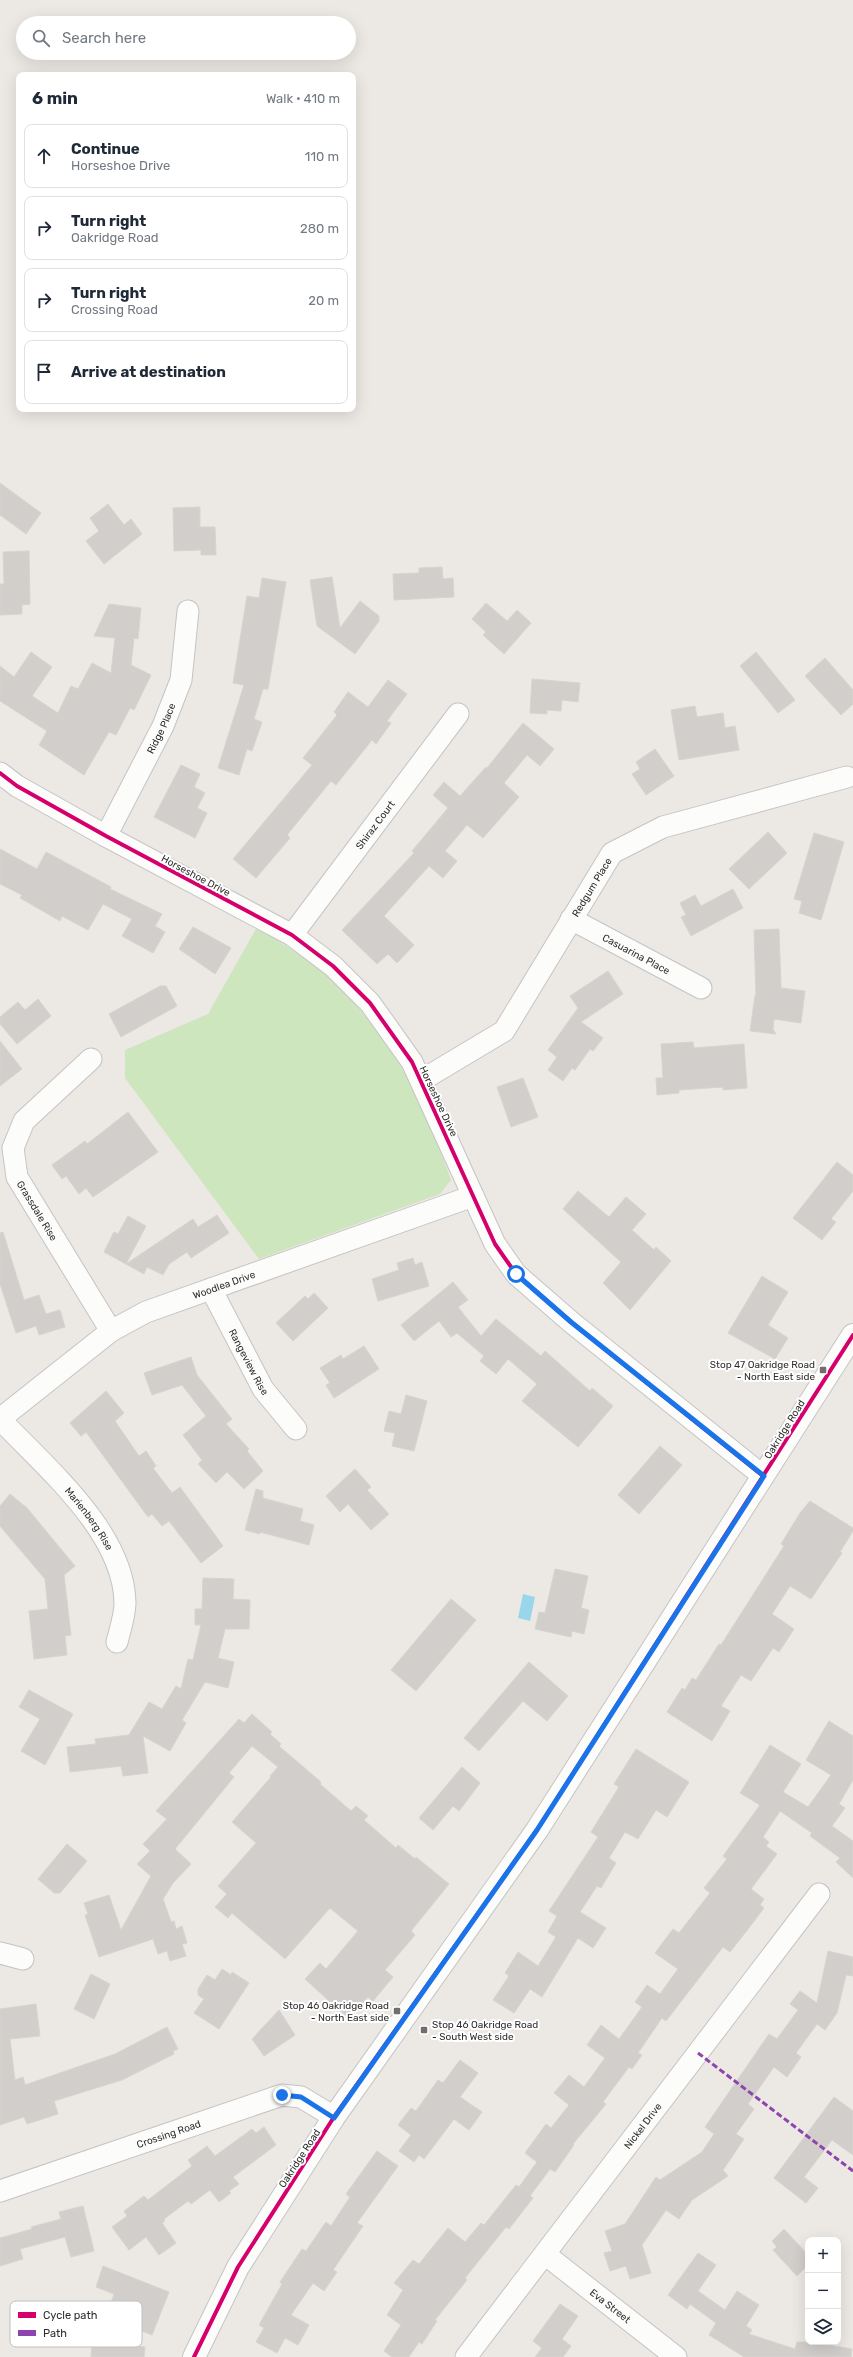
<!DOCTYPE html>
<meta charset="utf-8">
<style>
:root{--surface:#fff;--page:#f2f2f3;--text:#1f2937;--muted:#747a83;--line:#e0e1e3}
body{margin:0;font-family:Rubik,sans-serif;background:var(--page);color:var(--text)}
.controls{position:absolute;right:12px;bottom:12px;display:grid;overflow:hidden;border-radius:8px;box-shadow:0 4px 16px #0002}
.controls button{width:36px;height:36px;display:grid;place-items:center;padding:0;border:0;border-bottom:1px solid var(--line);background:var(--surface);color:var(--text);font:20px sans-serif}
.stop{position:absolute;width:12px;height:12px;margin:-9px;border:3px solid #1a73e8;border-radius:50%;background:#fff}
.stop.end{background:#1a73e8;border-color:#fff;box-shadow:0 1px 4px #0008}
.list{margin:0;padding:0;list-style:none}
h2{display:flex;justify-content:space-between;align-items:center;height:52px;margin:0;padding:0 16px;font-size:17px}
h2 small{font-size:13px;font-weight:400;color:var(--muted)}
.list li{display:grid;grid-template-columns:26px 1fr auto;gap:12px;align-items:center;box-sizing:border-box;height:64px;margin:0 8px 8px;padding:0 8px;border:1px solid var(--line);border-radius:8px}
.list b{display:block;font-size:15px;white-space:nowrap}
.list p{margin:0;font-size:13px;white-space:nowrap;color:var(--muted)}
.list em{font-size:13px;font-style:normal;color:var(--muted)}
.icon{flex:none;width:22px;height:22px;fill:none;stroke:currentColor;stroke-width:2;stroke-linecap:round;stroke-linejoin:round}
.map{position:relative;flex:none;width:853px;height:2357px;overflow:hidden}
.search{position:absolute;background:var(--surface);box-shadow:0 4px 16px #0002;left:16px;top:16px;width:340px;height:44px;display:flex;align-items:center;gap:10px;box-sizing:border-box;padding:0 14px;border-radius:22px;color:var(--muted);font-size:15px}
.panel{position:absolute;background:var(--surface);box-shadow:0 4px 16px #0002;left:16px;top:72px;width:340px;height:340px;border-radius:8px}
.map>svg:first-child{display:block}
.green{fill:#cee6be}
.water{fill:#99d6ec}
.building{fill:#d1cecb;stroke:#d7d4d0}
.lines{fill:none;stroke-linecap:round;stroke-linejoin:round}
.minor-casing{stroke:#c5c4c5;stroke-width:23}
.tertiary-casing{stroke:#c5c4c5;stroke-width:24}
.minor{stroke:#fcfcfb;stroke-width:21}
.tertiary{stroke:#fcfcfb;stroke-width:22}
.quiet{stroke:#8e44ad;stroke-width:3;stroke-dasharray:6 3;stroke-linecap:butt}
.cycleway-casing{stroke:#fff;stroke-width:6}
.cycleway{stroke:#d6006c;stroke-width:4}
.route{stroke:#1a73e8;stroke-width:5}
.poi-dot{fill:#706f6e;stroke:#fff;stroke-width:1.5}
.labels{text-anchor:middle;stroke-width:4;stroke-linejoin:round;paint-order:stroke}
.street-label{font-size:10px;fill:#2e2e2e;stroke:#fff}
.poi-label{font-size:10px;fill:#2e2e2e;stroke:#fff;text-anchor:end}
.key{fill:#fff;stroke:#c0c0c0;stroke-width:1}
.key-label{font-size:11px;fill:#2e2e2e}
</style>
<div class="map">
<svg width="853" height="2357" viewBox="0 0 853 2357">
<rect width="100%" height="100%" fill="#ece8e4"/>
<polygon class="green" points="257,927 329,974 380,1033 422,1101 451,1180 440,1194 259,1259 125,1078 125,1050 208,1014"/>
<polygon class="water" points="523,1594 535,1597 530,1621 518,1618"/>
<g class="building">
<polygon points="0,483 41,513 26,534 0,515"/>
<polygon points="108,504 124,525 131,519 142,534 104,564 86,541 99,531 90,518"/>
<polygon points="200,507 200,527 215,527 216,555 201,555 201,550 174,551 173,508"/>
<polygon points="29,551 30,604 22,605 22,614 0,615 0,584 4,584 3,552"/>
<polygon points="442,567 443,579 453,578 454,597 394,600 393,574 419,573 419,568"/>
<polygon points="332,577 340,628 360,601 379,616 379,621 355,654 317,626 310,580"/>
<polygon points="262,578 286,582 268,689 263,689 254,719 262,722 252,751 247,749 239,775 218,768 244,685 233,683 247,596 259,598"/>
<polygon points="486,603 507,621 517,610 531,623 504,654 483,635 486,632 472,619"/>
<polygon points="109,604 141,608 138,639 134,638 131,665 151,675 134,710 130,708 116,735 109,732 84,775 39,745 47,731 0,701 0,666 14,677 31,652 52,667 32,696 58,713 71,686 78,689 92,663 111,673 115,638 94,636"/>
<polygon points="756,652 795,700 778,713 740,666"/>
<polygon points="825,658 853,690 853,704 841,715 805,676"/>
<polygon points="532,679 580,683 578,702 562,700 561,711 547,710 547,714 530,713"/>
<polygon points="388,680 407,694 387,721 391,723 376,744 372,740 336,785 331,781 287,835 290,838 256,878 233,859 312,765 303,758 337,715 334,712 348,692 368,707"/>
<polygon points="695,706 697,717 723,713 725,728 735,726 739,750 679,760 671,710"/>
<polygon points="523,723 554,749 540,766 527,755 504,783 519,797 483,838 467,825 445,851 457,861 443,878 429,866 384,916 414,945 397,963 388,954 377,964 342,930 414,853 412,851 448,808 433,795 444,782 460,796 486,767 487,768"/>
<polygon points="655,749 674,776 646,795 632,774 640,769 636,762"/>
<polygon points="181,765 200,774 194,787 205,793 197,808 207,813 195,838 154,817"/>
<polygon points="768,832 787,853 749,889 729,869"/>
<polygon points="814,833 844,842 821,920 799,913 802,901 794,899"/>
<polygon points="0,849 37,869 46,852 111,887 110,889 162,914 155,926 165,932 153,953 122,936 132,919 103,904 88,930 62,916 60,921 20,898 22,895 0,884"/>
<polygon points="733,889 743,908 691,936 681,917 686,915 680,903 695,895 701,906"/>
<polygon points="193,927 231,948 215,974 179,949"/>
<polygon points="779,929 781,988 805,991 801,1023 774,1019 773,1029 776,1034 750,1031 755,995 756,998 754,930"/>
<polygon points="608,971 623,994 581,1022 603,1038 593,1051 590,1049 575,1070 572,1068 563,1081 548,1070 557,1057 548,1050 578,1008 570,996"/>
<polygon points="160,986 166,986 177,1006 121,1037 109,1014"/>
<polygon points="38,999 51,1016 17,1044 0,1024 0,1017 18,1002 25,1010"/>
<polygon points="0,1041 22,1069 0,1086"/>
<polygon points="693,1042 694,1048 744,1044 747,1088 723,1090 723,1087 679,1090 679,1093 657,1095 656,1078 663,1078 661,1044"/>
<polygon points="523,1078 538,1117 511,1127 497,1087"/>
<polygon points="128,1112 158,1152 93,1197 86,1188 79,1194 66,1176 62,1179 52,1165 85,1141 87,1144"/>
<polygon points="837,1162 853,1175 853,1191 831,1219 836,1222 822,1240 793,1218"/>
<polygon points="578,1191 609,1217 626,1197 646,1214 632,1230 654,1250 656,1247 671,1261 630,1310 603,1283 621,1262 563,1209"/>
<polygon points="217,1215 229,1233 191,1258 187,1252 169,1264 163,1275 147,1267 144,1274 104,1252 114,1232 118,1234 128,1216 146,1226 126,1264 193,1219 198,1227"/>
<polygon points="3,1232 24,1300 39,1295 46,1314 60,1310 65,1327 39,1335 36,1326 16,1333 0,1284 0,1233"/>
<polygon points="413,1258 415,1265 422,1262 429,1286 378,1301 372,1279 399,1270 397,1263"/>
<polygon points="762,1276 788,1292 768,1325 788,1338 775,1359 728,1333"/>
<polygon points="453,1282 468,1300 458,1307 481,1336 496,1319 541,1356 545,1351 590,1391 592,1388 613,1406 578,1447 522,1401 537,1384 508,1359 496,1374 480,1361 484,1356 457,1333 451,1337 439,1321 414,1341 401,1325"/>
<polygon points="314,1293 328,1308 293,1341 276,1323 305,1296 308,1299"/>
<polygon points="364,1346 379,1369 334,1398 326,1385 330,1383 320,1368 341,1355 343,1359"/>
<polygon points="191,1357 197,1375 232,1419 226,1424 249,1449 247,1451 263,1471 244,1489 227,1472 216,1483 198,1464 202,1460 183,1435 206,1416 182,1385 152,1395 144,1373"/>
<polygon points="106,1391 124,1413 115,1421 139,1456 146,1451 156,1466 153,1468 172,1493 180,1487 223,1546 201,1563 169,1521 162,1526 152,1514 148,1517 86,1432 81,1436 70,1423"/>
<polygon points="406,1395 427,1401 414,1451 392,1446 395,1433 384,1431 389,1411 401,1414"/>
<polygon points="660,1446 682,1465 639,1514 618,1495"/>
<polygon points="355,1469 371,1487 367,1490 389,1514 371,1530 348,1504 340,1512 326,1496"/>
<polygon points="256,1489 263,1491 263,1498 303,1509 300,1521 314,1525 309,1545 260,1532 260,1534 245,1530"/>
<polygon points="10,1494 27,1508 75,1566 64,1575 71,1635 65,1636 67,1655 34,1659 29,1611 48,1609 45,1579 0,1526 0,1506"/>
<polygon points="810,1501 853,1528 853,1531 840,1552 842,1553 811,1599 790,1586 772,1614 794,1629 779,1652 773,1648 751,1681 741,1675 721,1706 730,1711 712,1741 667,1712 682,1688 685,1690 692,1678 696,1680 719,1644 721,1645 784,1546 781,1544 800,1513"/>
<polygon points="555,1569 588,1576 581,1608 589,1610 584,1634 572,1631 571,1637 535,1629 539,1612 545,1613"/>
<polygon points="203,1578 234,1579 233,1599 250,1600 249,1629 225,1629 218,1658 234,1662 228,1688 205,1682 182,1720 186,1723 170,1751 143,1736 148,1773 123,1776 121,1766 70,1772 67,1747 96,1744 95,1739 129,1735 149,1702 162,1709 176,1686 181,1689 188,1659 193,1660 201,1625 195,1625 195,1609 202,1609"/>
<polygon points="451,1599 476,1620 416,1691 391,1670"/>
<polygon points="529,1662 568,1696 547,1721 523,1701 479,1751 464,1738"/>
<polygon points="29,1690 73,1714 45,1765 21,1751 40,1719 19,1707"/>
<polygon points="252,1714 272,1732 270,1734 281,1744 279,1746 321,1782 320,1784 351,1811 356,1806 368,1816 364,1820 396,1848 398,1845 415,1859 416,1857 449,1884 411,1931 415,1935 385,1970 393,1977 373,2001 368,1997 349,2019 305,1979 320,1963 326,1969 358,1931 330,1908 285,1959 232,1913 228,1918 215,1907 227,1894 218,1886 256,1843 232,1822 271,1777 270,1776 278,1767 252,1746 229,1773 234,1777 175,1849 191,1864 173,1883 163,1899 171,1922 174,1921 176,1929 182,1926 187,1943 182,1944 186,1956 170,1961 167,1951 158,1954 153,1939 99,1957 85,1915 88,1914 84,1903 109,1895 121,1930 151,1876 137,1864 150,1851 143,1844 167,1819 156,1811 239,1719 244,1723"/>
<polygon points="829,1721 853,1736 853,1780 839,1804 845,1808 832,1826 853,1841 853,1878 836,1862 840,1858 810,1836 812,1833 780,1811 763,1837 769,1842 766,1846 777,1854 751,1889 764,1899 760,1905 764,1908 749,1928 730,1952 723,1947 666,2021 662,2018 638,2053 642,2055 632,2069 629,2067 603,2102 606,2104 573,2144 574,2145 555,2172 550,2169 530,2196 533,2198 509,2229 506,2227 465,2278 467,2280 435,2320 437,2321 422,2344 419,2342 409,2357 392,2357 384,2351 401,2325 387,2315 403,2290 394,2283 413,2260 419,2264 448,2228 465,2242 481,2223 484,2225 516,2185 519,2187 537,2162 525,2153 546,2124 551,2128 569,2105 554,2093 569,2075 584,2087 605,2058 587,2045 601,2025 619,2039 642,2007 635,2002 647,1985 660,1994 678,1969 655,1953 673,1929 679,1933 710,1893 704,1888 727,1859 723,1856 760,1805 740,1793 770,1745 801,1764 783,1792 808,1807 831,1775 806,1760"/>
<polygon points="636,1749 689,1782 667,1817 656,1810 638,1839 625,1832 609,1858 616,1863 601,1888 597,1886 580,1912 606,1928 593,1948 578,1938 542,1997 530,1989 514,2013 493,2000 509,1976 505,1973 518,1952 538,1966 556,1937 548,1932 557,1916 549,1911 598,1837 591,1832 619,1787 614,1784"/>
<polygon points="462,1767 480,1783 459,1811 453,1806 433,1830 419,1818"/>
<polygon points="67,1844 87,1861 60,1893 54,1893 38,1879"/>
<polygon points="828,1951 853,1957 853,1976 846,1975 837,2013 825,2030 817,2024 796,2053 801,2057 787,2077 774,2067 748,2104 754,2109 736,2134 744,2139 723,2170 728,2176 692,2200 679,2219 666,2210 642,2245 651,2273 630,2279 626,2266 610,2271 604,2253 612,2251 605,2231 625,2224 656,2177 660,2180 702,2152 714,2134 705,2127 769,2034 777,2039 798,2010 790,2004 800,1991 817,2003"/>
<polygon points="222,1969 231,1975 232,1972 249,1983 219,2029 194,2013 204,1999 198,1995 198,1989 207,1975 215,1980"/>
<polygon points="91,1974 110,1984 94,2019 74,2009"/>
<polygon points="36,2004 40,2036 10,2039 15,2080 23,2077 25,2085 115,2054 167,2027 178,2049 173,2051 174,2054 122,2080 54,2101 58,2114 27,2124 24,2117 0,2125 0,2009"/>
<polygon points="279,2010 295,2035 264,2056 252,2039"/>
<polygon points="460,2060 478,2073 460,2097 482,2112 469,2130 454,2119 424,2159 419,2155 414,2162 399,2151 411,2135 398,2125 411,2108 416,2111 438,2080 443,2083"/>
<polygon points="834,2097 853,2111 853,2155 832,2140 804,2177 818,2188 806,2203 774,2178"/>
<polygon points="264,2127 276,2145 233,2177 239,2184 229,2191 231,2193 219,2202 210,2190 191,2204 188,2201 164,2219 165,2221 162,2223 176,2243 159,2255 146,2237 129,2250 112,2227 127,2216 124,2211 144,2196 148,2200 192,2166 188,2160 207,2146 215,2156 252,2129 256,2133"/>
<polygon points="377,2151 398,2166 357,2223 363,2226 333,2270 337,2272 324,2291 313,2283 291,2315 309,2325 298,2345 285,2338 277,2353 256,2342 264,2328 259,2325 282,2284 280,2282 302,2249 306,2251 326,2222 331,2226 350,2197 346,2194"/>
<polygon points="83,2206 94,2251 71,2257 65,2237 20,2249 23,2259 0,2266 0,2238 32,2229 31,2227 61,2219 59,2212"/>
<polygon points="784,2229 808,2255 808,2265 797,2276 773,2250 777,2247 772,2241"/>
<polygon points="698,2253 716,2265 698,2291 725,2310 737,2291 759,2305 746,2326 752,2330 749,2334 795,2349 797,2342 812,2342 852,2349 851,2357 744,2357 709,2335 716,2323 690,2304 687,2309 668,2295"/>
<polygon points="103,2266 169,2292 152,2335 129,2326 134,2315 110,2306 114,2294 96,2287"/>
<polygon points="560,2304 578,2316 562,2339 571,2346 563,2357 535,2357 542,2348 533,2341"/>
<polygon points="92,2341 145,2347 144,2357 91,2357"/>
</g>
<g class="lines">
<g class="minor-casing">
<g id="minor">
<polyline points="0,773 17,786 106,836 292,935 333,966 370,1003 412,1062 495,1244 516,1274 571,1322 763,1476"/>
<path id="s1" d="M 106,836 L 163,726 L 181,680 L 188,611"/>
<path id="s2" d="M 571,919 L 701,988"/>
<path id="s3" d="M 292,935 L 458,714"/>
<path id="s4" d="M 91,1059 L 24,1121 L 13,1148 L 17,1177 L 111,1331"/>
<path id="s5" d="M 422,1080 L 504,1031 L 612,853 L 663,827 L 847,777"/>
<path id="s6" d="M 211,1289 L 263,1389 L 296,1429"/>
<path id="s7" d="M 0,1419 L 111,1331 L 146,1312 L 473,1196"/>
<path id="s8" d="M 0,1419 C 46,1468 124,1532 125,1603 C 125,1615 120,1630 117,1642"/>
<polyline points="0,1953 23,1959"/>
<path id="s9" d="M 0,2191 L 282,2095 L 301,2097 L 334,2117"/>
<path id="s10" d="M 546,2255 L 676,2357"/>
<path id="s11" d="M 466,2357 L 819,1894"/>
</g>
</g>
<g class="tertiary-casing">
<polyline id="tertiary" points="194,2357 238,2267 334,2117 537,1830 853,1335"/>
</g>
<use href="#minor" class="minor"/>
<use href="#tertiary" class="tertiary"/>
<polyline class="quiet" points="698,2053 853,2171"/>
<g class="cycleway-casing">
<g id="cycleway">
<polyline points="0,773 17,786 106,836 292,935 333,966 370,1003 412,1062 495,1244 516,1274 571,1322 763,1476"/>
<polyline points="194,2357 238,2267 334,2117 537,1830 853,1335"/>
</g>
</g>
<use href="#cycleway" class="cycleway"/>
</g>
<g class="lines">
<polyline class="route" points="282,2095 301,2097 334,2118 537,1830 764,1476 571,1322 516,1274"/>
</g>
<g class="poi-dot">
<rect x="819" y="1366" width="8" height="8" rx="2"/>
<rect x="393" y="2007" width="8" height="8" rx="2"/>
<rect x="420" y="2026" width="8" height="8" rx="2"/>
</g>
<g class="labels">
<g class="street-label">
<text dy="4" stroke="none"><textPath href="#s1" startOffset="121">Ridge Place</textPath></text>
<text dy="4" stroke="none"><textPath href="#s3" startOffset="138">Shiraz Court</textPath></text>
<text transform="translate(196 875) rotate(28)" y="4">Horseshoe Drive</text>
<text dy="4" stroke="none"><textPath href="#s5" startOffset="264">Redgum Place</textPath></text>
<text dy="4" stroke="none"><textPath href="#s2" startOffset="74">Casuarina Place</textPath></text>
<text transform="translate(439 1101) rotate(65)" y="4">Horseshoe Drive</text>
<text dy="4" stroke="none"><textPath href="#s4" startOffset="189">Grassdale Rise</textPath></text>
<text dy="4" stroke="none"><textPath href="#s7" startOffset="264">Woodlea Drive</textPath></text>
<text dy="4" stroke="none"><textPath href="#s6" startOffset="82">Rangeview Rise</textPath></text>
<text transform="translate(784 1429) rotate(-58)" y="4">Oakridge Road</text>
<text dy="4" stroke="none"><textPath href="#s8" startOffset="134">Marienberg Rise</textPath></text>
<text dy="4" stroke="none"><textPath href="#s11" startOffset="291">Nickel Drive</textPath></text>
<text dy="4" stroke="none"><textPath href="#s9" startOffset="178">Crossing Road</textPath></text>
<text transform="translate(299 2158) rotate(-57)" y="4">Oakridge Road</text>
<text dy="4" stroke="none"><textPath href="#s10" startOffset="82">Eva Street</textPath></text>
</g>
<g class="poi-label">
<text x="815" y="1368">Stop 47 Oakridge Road<tspan x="815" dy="12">- North East side</tspan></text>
<text x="389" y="2009">Stop 46 Oakridge Road<tspan x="389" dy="12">- North East side</tspan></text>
<text x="432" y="2028" text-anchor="start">Stop 46 Oakridge Road<tspan x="432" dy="12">- South West side</tspan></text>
</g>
</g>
<rect x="10" y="2301" width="132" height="46" rx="6" class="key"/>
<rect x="18" y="2312" width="18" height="6" fill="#d6006c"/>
<rect x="18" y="2330" width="18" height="6" fill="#8e44ad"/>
<g class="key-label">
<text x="43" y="2319">Cycle path</text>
<text x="43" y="2337">Path</text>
</g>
</svg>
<div class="controls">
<button>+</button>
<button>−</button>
<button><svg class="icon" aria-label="layers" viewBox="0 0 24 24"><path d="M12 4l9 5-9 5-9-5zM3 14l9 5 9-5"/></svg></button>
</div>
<div class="stop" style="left:516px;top:1274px"></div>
<div class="stop end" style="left:282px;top:2095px"></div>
<div class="search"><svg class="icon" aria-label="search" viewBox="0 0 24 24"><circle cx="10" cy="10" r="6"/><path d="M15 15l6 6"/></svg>Search here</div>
<section class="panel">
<h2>6 min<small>Walk · 410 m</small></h2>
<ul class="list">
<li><svg class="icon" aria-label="ahead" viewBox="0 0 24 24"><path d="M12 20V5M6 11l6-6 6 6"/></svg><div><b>Continue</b><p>Horseshoe Drive</p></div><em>110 m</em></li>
<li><svg class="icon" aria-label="right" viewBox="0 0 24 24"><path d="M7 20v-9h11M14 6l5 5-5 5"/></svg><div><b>Turn right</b><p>Oakridge Road</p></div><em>280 m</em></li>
<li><svg class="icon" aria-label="right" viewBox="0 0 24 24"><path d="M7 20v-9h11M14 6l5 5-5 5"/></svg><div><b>Turn right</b><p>Crossing Road</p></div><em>20 m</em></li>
<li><svg class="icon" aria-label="arrive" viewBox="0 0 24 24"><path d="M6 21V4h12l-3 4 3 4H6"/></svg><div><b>Arrive at destination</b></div></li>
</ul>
</section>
</div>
